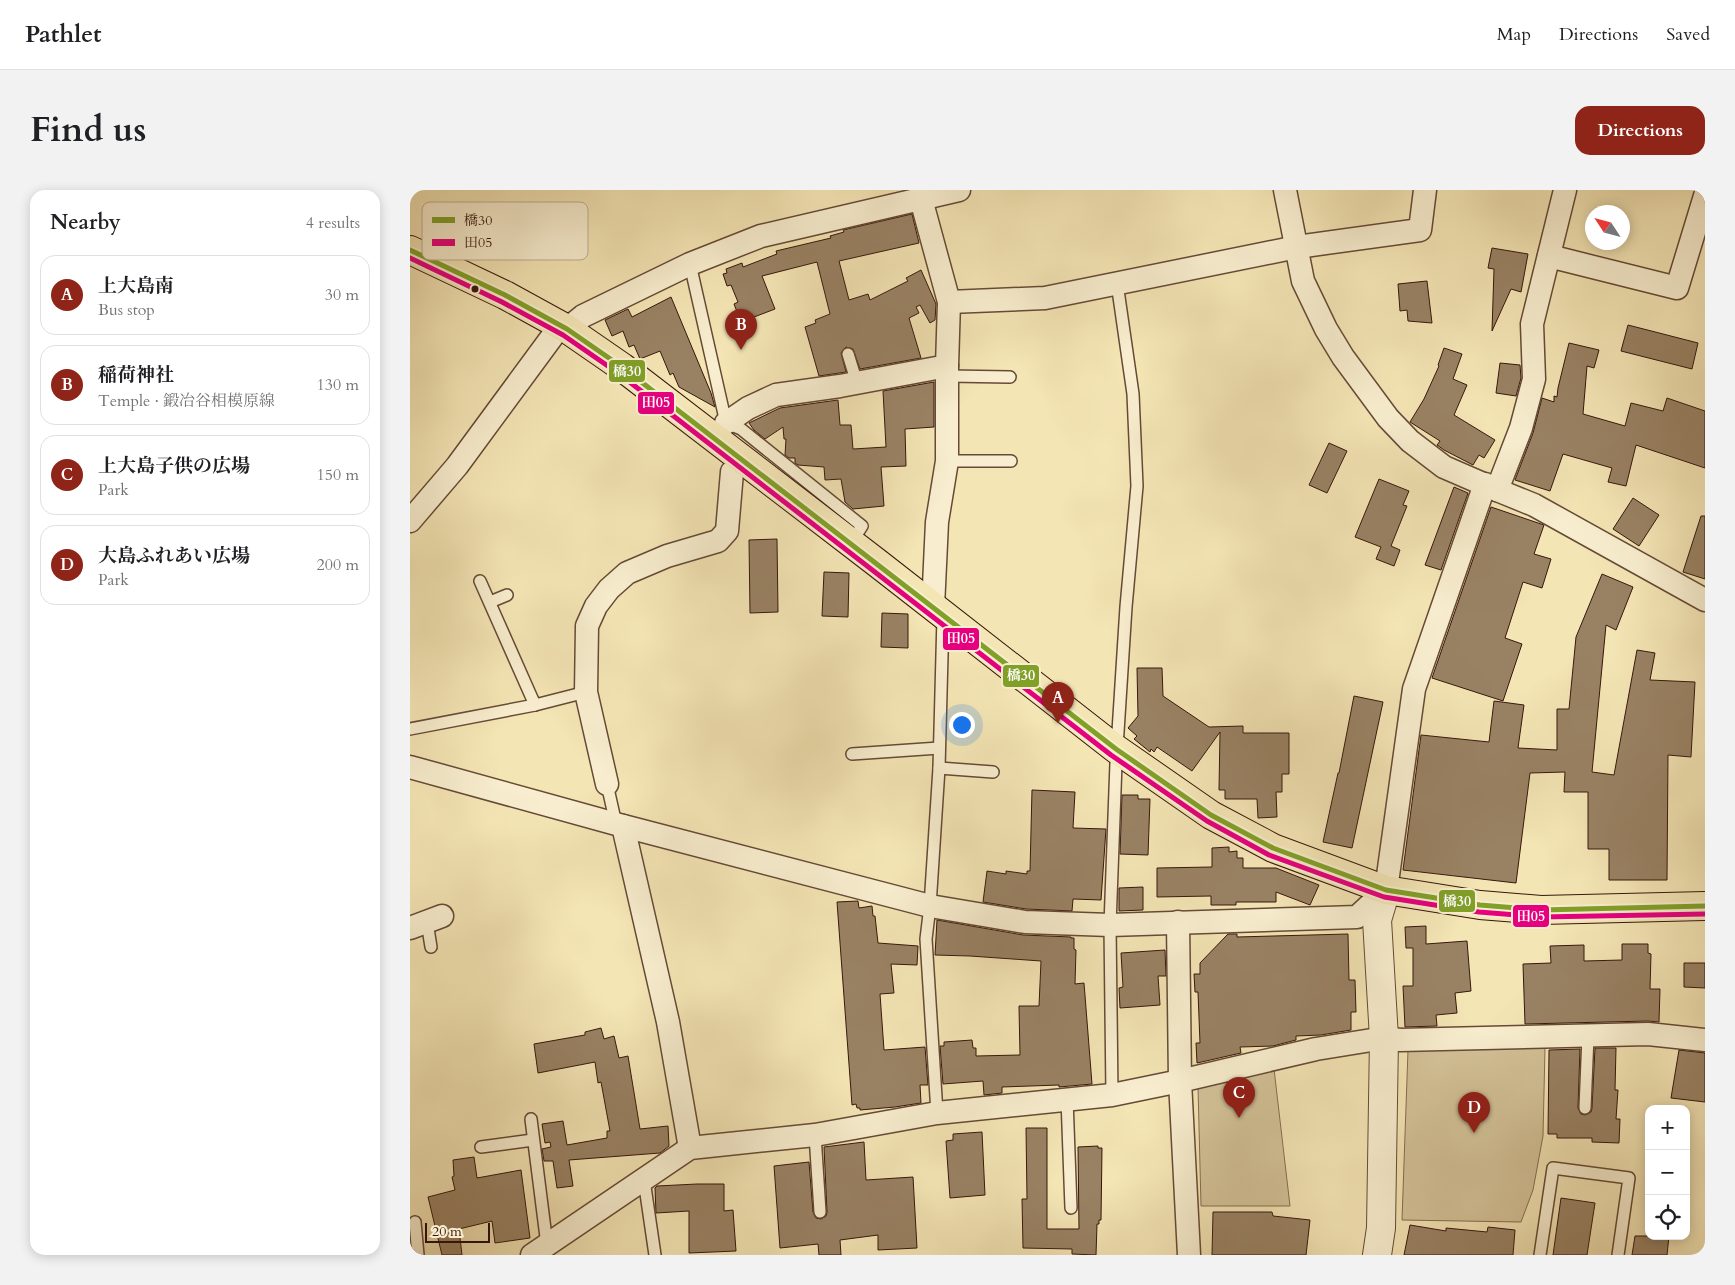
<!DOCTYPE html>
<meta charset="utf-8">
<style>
:root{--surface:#fff;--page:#f2f2f2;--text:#202124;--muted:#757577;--line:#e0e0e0;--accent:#8f2418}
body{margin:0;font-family:Cardo,"Noto Serif JP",serif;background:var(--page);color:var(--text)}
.controls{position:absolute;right:15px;bottom:15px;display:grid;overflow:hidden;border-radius:10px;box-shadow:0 2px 12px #0003}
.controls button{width:45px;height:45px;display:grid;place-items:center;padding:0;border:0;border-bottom:1px solid var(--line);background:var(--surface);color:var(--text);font:25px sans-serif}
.compass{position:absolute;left:1175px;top:15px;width:45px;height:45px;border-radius:50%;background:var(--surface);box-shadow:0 2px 12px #0003;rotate:306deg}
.scale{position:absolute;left:15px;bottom:12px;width:65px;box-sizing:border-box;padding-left:5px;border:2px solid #37170c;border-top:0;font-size:14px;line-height:18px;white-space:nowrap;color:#37170c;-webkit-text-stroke:4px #f8eecf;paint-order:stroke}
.you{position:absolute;left:551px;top:534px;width:18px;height:18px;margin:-12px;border:4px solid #fff;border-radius:50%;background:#1a73e8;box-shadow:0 0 0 8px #1a73e833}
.badge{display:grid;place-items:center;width:32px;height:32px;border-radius:50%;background:var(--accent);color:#fff;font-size:16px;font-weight:700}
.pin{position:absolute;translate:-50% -41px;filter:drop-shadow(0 1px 2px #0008)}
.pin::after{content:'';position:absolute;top:26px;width:18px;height:15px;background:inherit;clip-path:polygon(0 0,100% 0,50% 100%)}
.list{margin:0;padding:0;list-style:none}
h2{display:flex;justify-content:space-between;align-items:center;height:65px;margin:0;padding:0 20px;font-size:21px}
h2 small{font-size:16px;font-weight:400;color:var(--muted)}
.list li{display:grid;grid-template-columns:32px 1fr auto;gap:15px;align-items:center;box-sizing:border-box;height:80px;margin:0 10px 10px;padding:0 10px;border:1px solid var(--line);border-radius:15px}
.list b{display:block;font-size:19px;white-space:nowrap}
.list p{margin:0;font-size:16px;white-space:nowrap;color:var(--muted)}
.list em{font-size:16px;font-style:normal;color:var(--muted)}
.icon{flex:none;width:28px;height:28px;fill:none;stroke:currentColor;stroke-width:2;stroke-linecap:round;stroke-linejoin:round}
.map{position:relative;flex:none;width:1295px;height:1065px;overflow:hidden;border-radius:15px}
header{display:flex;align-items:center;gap:30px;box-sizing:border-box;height:70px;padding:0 25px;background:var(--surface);border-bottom:1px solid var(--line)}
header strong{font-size:24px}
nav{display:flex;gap:28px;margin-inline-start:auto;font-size:18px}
.intro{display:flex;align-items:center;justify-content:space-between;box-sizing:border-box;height:120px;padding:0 30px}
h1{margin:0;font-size:35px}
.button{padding:12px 22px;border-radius:15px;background:var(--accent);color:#fff;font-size:18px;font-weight:700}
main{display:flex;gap:30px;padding:0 30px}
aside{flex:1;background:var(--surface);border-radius:15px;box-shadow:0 2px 12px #0003}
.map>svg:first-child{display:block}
.green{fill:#d4c298;stroke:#866c52}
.building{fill:#998264;stroke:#37170c}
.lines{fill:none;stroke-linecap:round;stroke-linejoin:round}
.service-casing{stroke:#664a36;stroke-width:14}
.minor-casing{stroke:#664a36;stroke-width:25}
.tertiary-casing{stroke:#664a36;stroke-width:30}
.primary-casing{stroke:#37170c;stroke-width:30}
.service{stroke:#f8eecf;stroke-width:11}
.minor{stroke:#f8eecf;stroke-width:22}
.tertiary{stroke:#f8eecf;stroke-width:28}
.primary{stroke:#f4e5b5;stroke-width:28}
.bus-1-casing{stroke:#f8eecf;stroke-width:9}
.bus-2-casing{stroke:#f8eecf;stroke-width:9}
.bus-1{stroke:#81a028;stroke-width:5}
.bus-2{stroke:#e5007d;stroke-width:5}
.bus-dot{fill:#37170c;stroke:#f8eecf;stroke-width:2}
.key{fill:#f8eecf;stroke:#beae94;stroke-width:1}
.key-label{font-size:14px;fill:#37170c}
.line-badge{stroke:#f8eecf;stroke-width:2}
.badge-label{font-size:14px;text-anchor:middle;font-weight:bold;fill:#fff}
</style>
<header>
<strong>Pathlet</strong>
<nav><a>Map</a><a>Directions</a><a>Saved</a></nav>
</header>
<div class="intro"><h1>Find us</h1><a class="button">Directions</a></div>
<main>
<aside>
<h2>Nearby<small>4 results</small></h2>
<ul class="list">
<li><span class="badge">A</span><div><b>上大島南</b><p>Bus stop</p></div><em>30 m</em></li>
<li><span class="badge">B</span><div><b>稲荷神社</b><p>Temple · 鍛冶谷相模原線</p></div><em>130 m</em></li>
<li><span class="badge">C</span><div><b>上大島子供の広場</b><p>Park</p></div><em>150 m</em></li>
<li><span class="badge">D</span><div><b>大島ふれあい広場</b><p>Park</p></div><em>200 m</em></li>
</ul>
</aside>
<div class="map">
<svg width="1295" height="1065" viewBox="0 0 1295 1065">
<rect width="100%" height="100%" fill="#f4e5b5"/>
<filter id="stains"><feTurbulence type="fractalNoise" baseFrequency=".004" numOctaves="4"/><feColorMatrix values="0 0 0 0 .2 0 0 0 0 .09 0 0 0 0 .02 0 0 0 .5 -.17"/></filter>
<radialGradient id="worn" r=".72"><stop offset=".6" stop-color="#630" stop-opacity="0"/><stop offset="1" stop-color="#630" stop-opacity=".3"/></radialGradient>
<g class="green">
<polygon points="1135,858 1133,946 1123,1000 1111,1032 992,1030 998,860"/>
<polygon points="864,879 880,1016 791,1016 788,897"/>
</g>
<g class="building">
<polygon points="502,24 509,53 429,71 439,110 458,104 460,110 498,91 496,88 511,80 526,114 525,130 520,133 510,115 506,117 509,123 499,128 511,168 450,179 443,159 436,157 431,163 436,182 409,186 395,137 406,133 405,130 420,124 407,72 352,86 365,119 331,132 324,114 328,112 321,95 317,96 313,84 317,83 316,79 332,73 333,77 367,64 366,61 421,48 420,46 434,42 433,40"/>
<polygon points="1082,58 1118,64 1111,102 1101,99 1082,141 1084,79 1078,78"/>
<polygon points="1017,91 1022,133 998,131 997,120 990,121 988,94"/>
<polygon points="261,107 301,203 305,217 269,197 263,183 260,185 250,161 230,169 224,155 219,157 213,141 202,146 195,130 218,119 222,127"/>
<polygon points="1218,135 1288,153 1282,179 1211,161"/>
<polygon points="1159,153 1189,160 1184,178 1177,176 1173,224 1215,236 1221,213 1253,221 1257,208 1295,221 1295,278 1226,255 1216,296 1198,292 1202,278 1153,264 1140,301 1105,290 1123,243 1132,208 1144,212 1144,206 1147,207 1148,198"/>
<polygon points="1034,158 1052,164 1043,189 1057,195 1044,225 1085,250 1074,268 1069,265 1063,275 1034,260 1027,255 1030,251 1000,232 1014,209 1029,176 1028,175"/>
<polygon points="1090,173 1110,175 1111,188 1106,206 1086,203"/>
<polygon points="524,192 524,237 495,239 496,276 471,277 474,316 443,319 435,312 431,289 415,290 414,277 388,275 385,273 385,268 379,268 375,265 376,249 374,249 373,237 355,249 344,240 339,233 370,218 428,210 430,235 441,235 443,259 476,257 473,201"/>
<polygon points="919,253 937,261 917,303 899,295"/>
<polygon points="969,289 999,301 993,315 997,316 981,356 990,360 984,376 966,369 971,357 945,347"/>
<polygon points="1044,297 1058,303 1031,380 1015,375"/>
<polygon points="1223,308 1249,325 1229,356 1203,339"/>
<polygon points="1081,317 1134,335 1124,364 1141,369 1132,398 1113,392 1095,448 1112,454 1093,511 1022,488"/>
<polygon points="1291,326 1295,326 1295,389 1273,382"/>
<polygon points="367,349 368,422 340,423 339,350"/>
<polygon points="414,382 439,383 438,427 412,426"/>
<polygon points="1192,384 1223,397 1206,440 1196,435 1182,582 1204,585 1227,460 1245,463 1240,490 1285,492 1281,567 1258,565 1257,690 1199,690 1199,659 1178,659 1178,602 1154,602 1155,582 1120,583 1106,693 993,680 1011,545 1079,552 1084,511 1114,515 1108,558 1147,560 1147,519 1159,519 1166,447"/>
<polygon points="472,423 498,424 498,458 471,457"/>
<polygon points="727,478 752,478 753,506 799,537 833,536 833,543 879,543 879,584 872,584 872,602 866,602 867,627 848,628 847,609 815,609 815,600 809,600 810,542 782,581 747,557 744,562 741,559 740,562 724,549 727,546 718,538 728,526"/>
<polygon points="944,506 973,512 942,658 913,652 928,583 929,583"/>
<polygon points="622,600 665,602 663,638 696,639 691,710 663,709 662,721 616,719 573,712 577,681 596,684 596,681 617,684 617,681 620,681"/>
<polygon points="712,605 728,605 728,609 740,609 738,665 710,664"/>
<polygon points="819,657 819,662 827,661 827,668 833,668 833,678 866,678 909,695 900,715 866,702 866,712 826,712 826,715 801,715 801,706 747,707 747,678 802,677 802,658"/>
<polygon points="733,697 733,720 709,721 709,698"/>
<polygon points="448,711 449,718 462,716 463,726 465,726 468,753 508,756 507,775 481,774 484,803 470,804 474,860 515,857 518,895 510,895 511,913 485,917 450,920 450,918 447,918 446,914 442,915 427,712"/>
<polygon points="527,730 613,745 661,747 661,748 664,748 664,759 666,760 665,794 674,793 682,894 649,897 649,895 592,897 592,903 574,905 573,891 533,894 530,856 534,856 534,852 562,850 563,858 566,858 566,866 610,865 609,816 629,816 631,771 560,766 525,765"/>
<polygon points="1016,736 1016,754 1057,751 1061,801 1045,803 1047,823 1026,825 1027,836 995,837 993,796 1003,796 1003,758 996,758 995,737"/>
<polygon points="818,744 827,744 827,747 938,744 939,790 945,790 946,822 941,822 941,840 911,845 886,846 886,850 863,856 830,857 831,863 787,873 786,853 790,853 788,802 785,802 784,784 790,784 790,773"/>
<polygon points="1212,754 1238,754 1238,763 1241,764 1240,799 1250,799 1249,832 1238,831 1115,834 1113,774 1141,773 1140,756 1174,755 1174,771 1212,770"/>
<polygon points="755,760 756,786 748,786 750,815 710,818 709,798 713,797 711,763"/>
<polygon points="1274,773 1295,773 1295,798 1274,797"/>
<polygon points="191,838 194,849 204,846 209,868 218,866 230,939 258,936 259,956 250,963 159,970 163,996 147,998 143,971 134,971 132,959 141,957 140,952 135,953 132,934 153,931 157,955 197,948 197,941 200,941 191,892 188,893 185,872 128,883 124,854 175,845 175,842"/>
<polygon points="1185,858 1206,858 1205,900 1208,900 1206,929 1210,929 1209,953 1182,952 1182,948 1147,948 1147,944 1138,944 1139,860 1170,859 1168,918 1171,924 1175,925 1181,922 1182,918"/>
<polygon points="1269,860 1295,863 1295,912 1261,908"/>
<polygon points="616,938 637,938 637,1039 669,1039 668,957 688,956 688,958 692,958 691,1030 689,1030 689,1034 687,1034 686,1065 662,1064 662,1059 613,1058 612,1009 617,1009"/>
<polygon points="572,942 575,1005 540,1008 536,951 543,950 543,944"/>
<polygon points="454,952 456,990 503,987 507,1058 468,1060 468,1045 430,1050 431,1065 409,1065 408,1054 370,1058 364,976 399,972 403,1022 406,1028 411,1029 416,1026 417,1022 414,957"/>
<polygon points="64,967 67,988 111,980 120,1048 85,1053 82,1031 49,1039 52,1065 32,1065 18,1007 45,1000 42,987 44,986 43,970"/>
<polygon points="287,994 314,994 314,1021 323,1020 326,1061 279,1063 279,1021 246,1023 245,998 247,996"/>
<polygon points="1151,1008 1185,1013 1177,1065 1143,1065"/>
<polygon points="803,1022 862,1022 863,1026 900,1030 896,1065 802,1065"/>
<polygon points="1000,1035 1036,1041 1036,1038 1077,1042 1078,1037 1105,1040 1103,1065 994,1065"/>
<polygon points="1225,1046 1259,1046 1257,1065 1222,1065"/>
</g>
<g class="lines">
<g class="service-casing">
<g id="service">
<polyline points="280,74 316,233 331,239 452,336 441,353"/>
<polyline points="438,164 447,193"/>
<polyline points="538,186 600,187"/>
<polyline points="537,271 601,271"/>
<polyline points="70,391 125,515"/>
<polyline points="80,412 97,405"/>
<polyline points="0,539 125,515 176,502"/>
<polyline points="442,564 529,558"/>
<polyline points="529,578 583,582"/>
<polyline points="197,594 206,634"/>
<polyline points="17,732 21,757"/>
<polyline points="702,905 700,735 706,573 716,417 727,296 723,204 707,93"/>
<polyline points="657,909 661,1018"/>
<polyline points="1175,918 1178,846"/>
<polyline points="527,923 516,749 520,716 529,578 533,427"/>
<polyline points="121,929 137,1055"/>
<polyline points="405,945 410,1022"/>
<polyline points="71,957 123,950"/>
<polyline points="234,990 245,1065"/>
<polyline points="5,1032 8,1065"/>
<polyline points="1130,1065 1143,978 1219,988 1208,1065"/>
</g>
</g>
<g class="minor-casing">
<g id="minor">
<polyline points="875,0 893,91 916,139 933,167 978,228 1000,251 1034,277 1087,300 1124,315 1295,410"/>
<polyline points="1139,66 1267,98 1295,6"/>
<polyline points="539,112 635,108 887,57 1010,40 1015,0"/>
<polyline points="157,139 173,126 280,74 351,46 549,0"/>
<polyline points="316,233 338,218 366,205 430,196 537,176 539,112 511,9"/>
<polyline points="1087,300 1111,238 1124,189 1122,134 1155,0"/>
<polyline points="0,331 47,276 150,136"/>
<polyline points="523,417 527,332 537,271 537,176"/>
<polyline points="0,577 206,634 520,716 615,732 700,735 947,727 976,700 1004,499 1075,294"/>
<polyline points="197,594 176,502 177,436 186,416 199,399 217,383 257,366 308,351 317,341 322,282"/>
<polyline points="213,636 258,832 280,958"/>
<polyline points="768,732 770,891 779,1065"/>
<polyline points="0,738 32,726"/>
<polyline points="122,1065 280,958 405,945 527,923 702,905 770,891 906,859 974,848 990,850 1238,844 1295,850"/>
</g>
</g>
<g class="tertiary-casing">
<polyline id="tertiary" points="967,1065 971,1038 974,848 967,730 976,700"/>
</g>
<g class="primary-casing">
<polyline id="primary" points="0,60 95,105 157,139 212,177 466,372 706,559 801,625 863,658 976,700 1070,715 1131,720 1295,716"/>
</g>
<use href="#service" class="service"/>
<use href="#minor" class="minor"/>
<use href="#tertiary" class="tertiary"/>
<use href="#primary" class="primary"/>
<g class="bus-1-casing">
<polyline id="bus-1" points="0,60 95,105 157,139 212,177 706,559 801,625 863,658 976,700 1070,715 1131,720 1295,716"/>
</g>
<g class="bus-2-casing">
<polyline id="bus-2" points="0,68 92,112 153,145 208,183 701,565 797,631 859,665 974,707 1069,722 1131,727 1295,724"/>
</g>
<use href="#bus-1" class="bus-1"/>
<use href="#bus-2" class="bus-2"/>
</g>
<circle class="bus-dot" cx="65" cy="99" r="4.5"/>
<rect x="12" y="12" width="166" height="58" rx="8" class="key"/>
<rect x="22" y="27" width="23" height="6" fill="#81a028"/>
<rect x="22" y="49" width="23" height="7" fill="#e5007d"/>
<g class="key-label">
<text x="54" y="35">橋30</text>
<text x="54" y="57">田05</text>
</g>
<g class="line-badge">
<rect x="198" y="169" width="38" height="24" rx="5" fill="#81a028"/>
<rect x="227" y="201" width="38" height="24" rx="5" fill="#e5007d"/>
<rect x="532" y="437" width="38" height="24" rx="5" fill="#e5007d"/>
<rect x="592" y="474" width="38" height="24" rx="5" fill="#81a028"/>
<rect x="1028" y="699" width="38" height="24" rx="5" fill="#81a028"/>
<rect x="1102" y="714" width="38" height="24" rx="5" fill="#e5007d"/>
</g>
<g class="badge-label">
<text x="217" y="186">橋30</text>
<text x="246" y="217">田05</text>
<text x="551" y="453">田05</text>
<text x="611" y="490">橋30</text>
<text x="1047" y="716">橋30</text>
<text x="1121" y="731">田05</text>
</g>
<rect width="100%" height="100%" filter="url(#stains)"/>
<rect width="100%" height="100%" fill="url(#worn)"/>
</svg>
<div class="controls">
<button>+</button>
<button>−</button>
<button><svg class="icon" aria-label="locate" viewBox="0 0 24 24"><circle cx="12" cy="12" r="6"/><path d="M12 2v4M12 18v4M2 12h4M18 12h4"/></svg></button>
</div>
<svg class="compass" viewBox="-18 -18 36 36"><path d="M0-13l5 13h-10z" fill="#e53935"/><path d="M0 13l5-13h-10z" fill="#757577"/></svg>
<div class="scale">20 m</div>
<div class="you"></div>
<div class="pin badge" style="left:648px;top:533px">A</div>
<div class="pin badge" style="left:331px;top:160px">B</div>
<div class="pin badge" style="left:829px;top:928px">C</div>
<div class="pin badge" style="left:1064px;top:943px">D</div>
</div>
</main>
